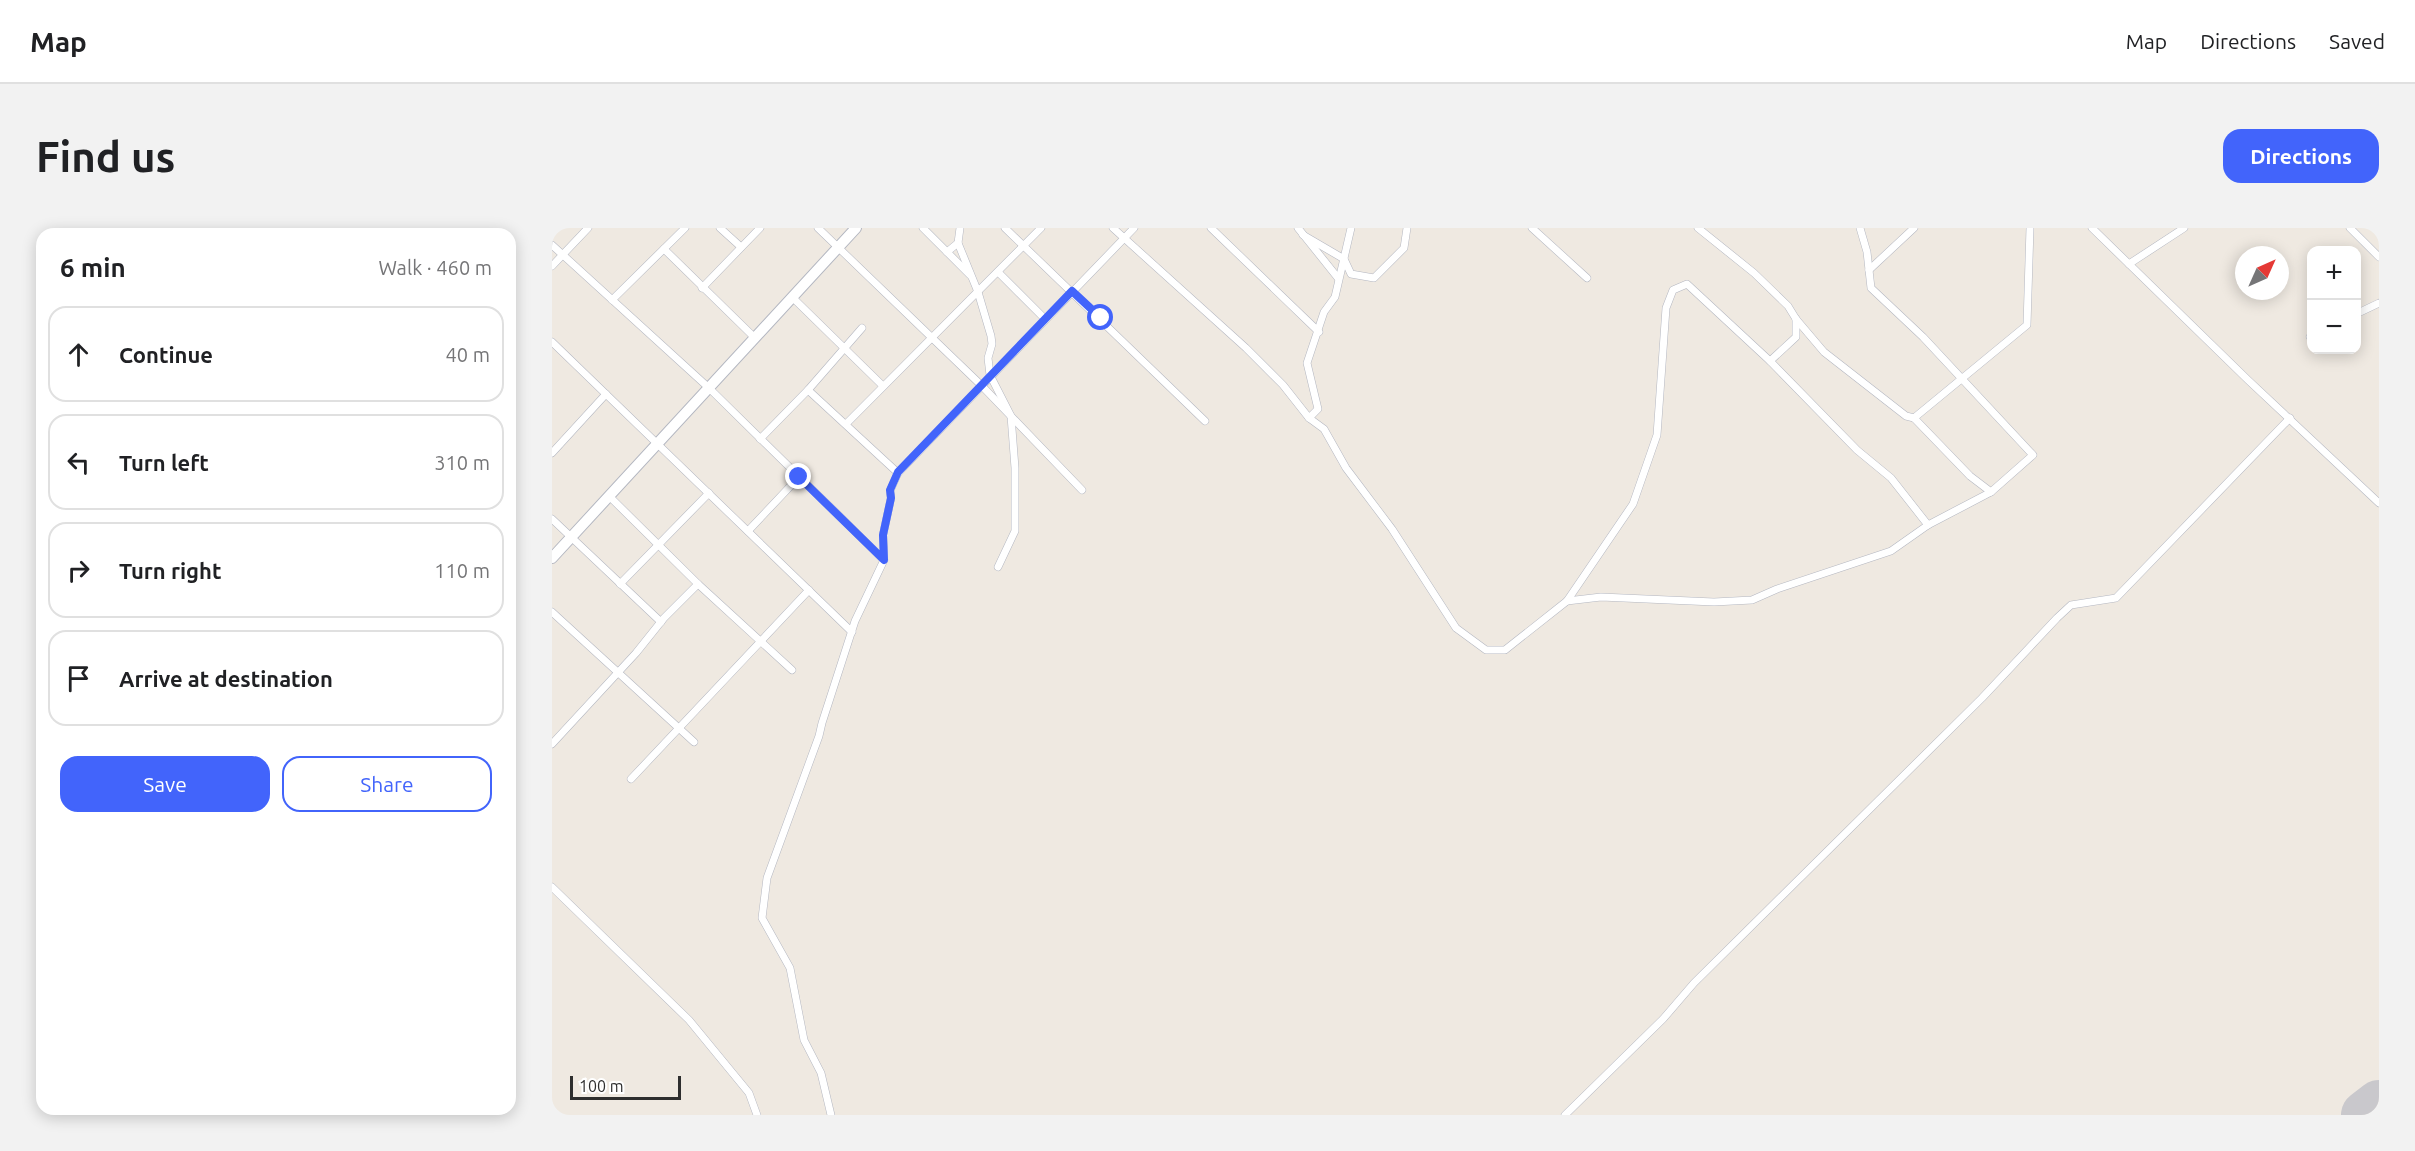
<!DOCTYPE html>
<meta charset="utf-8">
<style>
:root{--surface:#fff;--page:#f2f2f2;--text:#202124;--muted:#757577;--line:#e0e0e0;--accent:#4264fb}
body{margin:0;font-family:Ubuntu,sans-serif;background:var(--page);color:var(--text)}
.controls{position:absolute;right:18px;top:18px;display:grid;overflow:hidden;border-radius:12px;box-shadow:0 3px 15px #0003}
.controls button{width:54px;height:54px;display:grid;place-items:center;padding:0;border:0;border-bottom:2px solid var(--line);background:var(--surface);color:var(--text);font:30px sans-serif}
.compass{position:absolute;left:1683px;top:18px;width:54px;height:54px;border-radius:50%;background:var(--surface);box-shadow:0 3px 15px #0003;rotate:45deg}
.scale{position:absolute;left:18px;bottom:15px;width:111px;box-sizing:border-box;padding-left:6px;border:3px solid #2e2e2e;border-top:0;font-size:16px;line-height:21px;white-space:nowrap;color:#2e2e2e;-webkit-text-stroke:4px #fff;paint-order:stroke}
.stop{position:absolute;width:18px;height:18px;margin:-14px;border:4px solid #4264fb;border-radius:50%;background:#fff}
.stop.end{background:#4264fb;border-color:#fff;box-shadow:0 2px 6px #0008}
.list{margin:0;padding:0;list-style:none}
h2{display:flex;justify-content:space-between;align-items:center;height:78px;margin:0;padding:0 24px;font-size:26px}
h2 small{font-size:20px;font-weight:400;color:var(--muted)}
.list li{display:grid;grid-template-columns:39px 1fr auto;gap:18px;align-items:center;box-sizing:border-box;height:96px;margin:0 12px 12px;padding:0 12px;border:2px solid var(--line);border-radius:18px}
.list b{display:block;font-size:22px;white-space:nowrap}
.list em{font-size:20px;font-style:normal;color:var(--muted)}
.actions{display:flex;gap:12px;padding:18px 24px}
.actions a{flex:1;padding:14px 0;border:2px solid var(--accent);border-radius:18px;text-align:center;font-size:21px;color:var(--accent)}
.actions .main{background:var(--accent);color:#fff}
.icon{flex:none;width:33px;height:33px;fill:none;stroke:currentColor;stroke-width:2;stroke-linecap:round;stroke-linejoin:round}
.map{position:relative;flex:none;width:1827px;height:887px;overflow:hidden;border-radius:18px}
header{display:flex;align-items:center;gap:36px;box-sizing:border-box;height:84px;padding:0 30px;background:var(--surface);border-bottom:2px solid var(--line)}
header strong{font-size:28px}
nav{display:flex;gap:33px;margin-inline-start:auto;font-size:21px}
.intro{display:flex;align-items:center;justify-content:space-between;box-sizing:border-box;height:144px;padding:0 36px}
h1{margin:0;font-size:42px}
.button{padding:15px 27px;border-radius:18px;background:var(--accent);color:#fff;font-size:21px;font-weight:700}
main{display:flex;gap:36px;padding:0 36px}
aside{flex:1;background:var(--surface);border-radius:18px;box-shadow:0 3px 15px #0003}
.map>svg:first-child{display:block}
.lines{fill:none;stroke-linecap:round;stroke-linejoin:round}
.runway{stroke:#c9c8cc;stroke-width:50}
.minor-casing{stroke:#b4b7c1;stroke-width:8}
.secondary-casing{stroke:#b4b7c1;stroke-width:12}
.minor{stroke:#fff;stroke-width:7}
.secondary{stroke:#fff;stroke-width:10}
.route{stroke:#4264fb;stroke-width:8}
</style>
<header>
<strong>Map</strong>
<nav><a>Map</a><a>Directions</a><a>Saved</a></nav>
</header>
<div class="intro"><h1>Find us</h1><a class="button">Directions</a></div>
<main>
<aside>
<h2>6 min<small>Walk · 460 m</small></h2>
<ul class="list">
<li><svg class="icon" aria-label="ahead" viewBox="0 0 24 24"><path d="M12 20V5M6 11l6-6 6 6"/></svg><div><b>Continue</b></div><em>40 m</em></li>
<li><svg class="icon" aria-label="left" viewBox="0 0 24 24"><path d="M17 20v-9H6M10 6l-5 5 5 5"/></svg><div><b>Turn left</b></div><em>310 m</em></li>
<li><svg class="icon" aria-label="right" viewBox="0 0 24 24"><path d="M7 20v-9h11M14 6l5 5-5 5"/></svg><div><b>Turn right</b></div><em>110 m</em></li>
<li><svg class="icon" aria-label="arrive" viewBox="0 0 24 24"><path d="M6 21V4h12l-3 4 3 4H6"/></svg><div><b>Arrive at destination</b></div></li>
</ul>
<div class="actions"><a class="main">Save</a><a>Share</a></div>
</aside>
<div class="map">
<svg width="1827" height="887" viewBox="0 0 1827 887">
<rect width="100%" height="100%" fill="#efe9e1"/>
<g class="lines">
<polyline class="runway" points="1814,887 1827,877"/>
<g class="minor-casing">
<g id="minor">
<polyline points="168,0 189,19"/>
<polyline points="266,0 429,157 530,262"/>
<polyline points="371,0 418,47"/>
<polyline points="453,0 653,193"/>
<polyline points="561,0 694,120 731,157 757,190 772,201 794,240 840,301 904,400 934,422 953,422 1015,373 1049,369 1162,374 1200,372 1225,361 1339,323 1376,297 1439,264 1481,227 1371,109 1319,60 1315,24 1308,0"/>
<polyline points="659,0 767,104"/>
<polyline points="746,0 786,50"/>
<polyline points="980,0 1035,50"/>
<polyline points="1146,0 1202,45 1236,78 1244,91 1272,124 1354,188 1362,190 1475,97 1478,0"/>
<polyline points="1540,0 1696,152 1827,275"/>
<polyline points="1798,0 1827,29"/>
<polyline points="751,7 792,31 799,46 822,50 852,20 855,0"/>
<polyline points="406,15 426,64 439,108 440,116 436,130 438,147 459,188 463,240 463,303 446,339"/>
<polyline points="0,17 157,160 332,332"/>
<polyline points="112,21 203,110"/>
<polyline points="395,24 406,15 408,0"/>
<polyline points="1577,36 1632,0"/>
<polyline points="0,38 36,0"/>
<polyline points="1317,42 1362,0"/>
<polyline points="446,44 493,91"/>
<polyline points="150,60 208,0"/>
<polyline points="240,69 331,158"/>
<polyline points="60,72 133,0"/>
<polyline points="1804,86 1827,75"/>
<polyline points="1758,109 1760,108"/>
<polyline points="0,114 300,404"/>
<polyline points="1218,133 1244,109 1244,91"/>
<polyline points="256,162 346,245"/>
<polyline points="757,190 766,181 755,135 772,84 783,69 799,0"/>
<polyline points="1362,190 1418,248 1439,264"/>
<polyline points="294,196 489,0"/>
<polyline points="208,211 256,162 310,100"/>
<polyline points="0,225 54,166"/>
<polyline points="57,268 146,356 240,442"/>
<polyline points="0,291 109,394"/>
<polyline points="196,303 247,249"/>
<polyline points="68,356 157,265"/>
<polyline points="1015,373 1081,276 1105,207 1114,80 1121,62 1135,56 1218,133 1305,222 1339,250 1376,297"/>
<polyline points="0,384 142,514"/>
<polyline points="0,516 84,425 112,390 146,356"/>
<polyline points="79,551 257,362"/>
<polyline points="0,659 137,792 197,865 205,887"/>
<polyline points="279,887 269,845 252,812 238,740 210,690 215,650 267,508 270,495 303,393 332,332 331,307 339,270 338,263 346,245 582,0"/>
<polyline points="1013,887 1111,791 1142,755 1430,470 1505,390 1519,377 1564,370 1738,190"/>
</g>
</g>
<g class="secondary-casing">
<polyline id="secondary" points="0,330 304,0"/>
</g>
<use href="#minor" class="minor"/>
<use href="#secondary" class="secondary"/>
</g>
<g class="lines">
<polyline class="route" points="247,249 332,332 331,307 339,270 338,262 346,244 520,63 549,90"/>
</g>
</svg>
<div class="controls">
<button>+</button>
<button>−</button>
</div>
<svg class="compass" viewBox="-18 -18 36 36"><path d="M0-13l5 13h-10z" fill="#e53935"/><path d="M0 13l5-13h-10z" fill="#757577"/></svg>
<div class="scale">100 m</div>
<div class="stop" style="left:549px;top:90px"></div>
<div class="stop end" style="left:247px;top:249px"></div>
</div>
</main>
